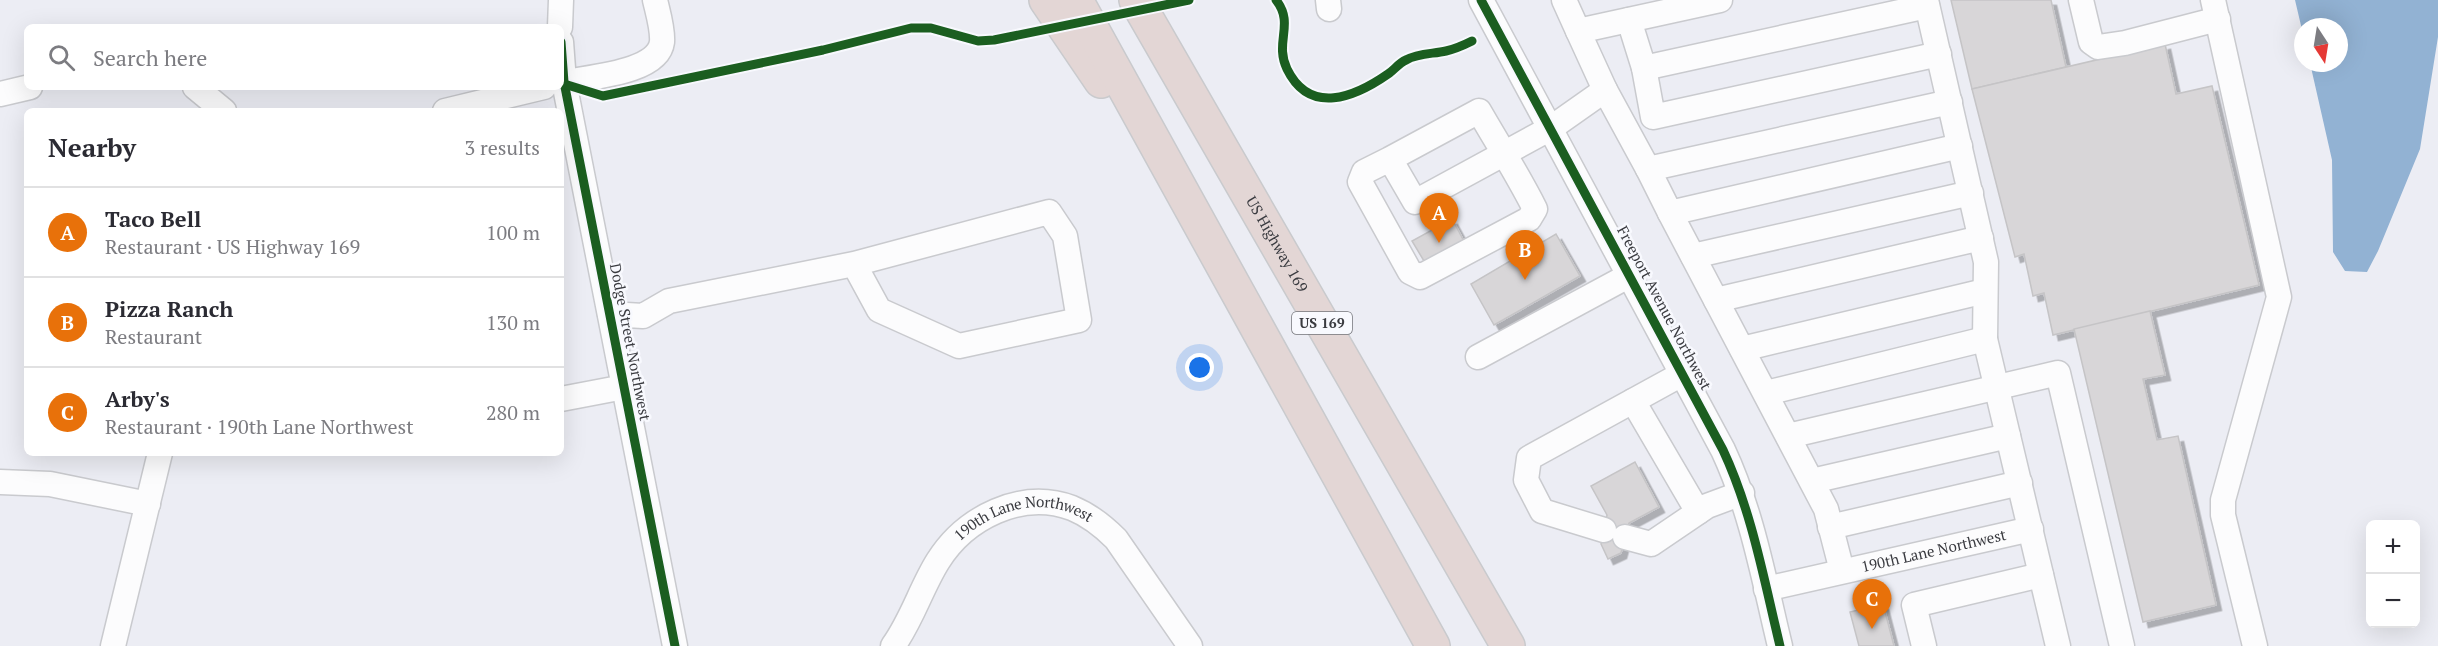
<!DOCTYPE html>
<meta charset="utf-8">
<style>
:root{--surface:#fff;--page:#f2f2f3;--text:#2b2b33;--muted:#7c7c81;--line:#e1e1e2;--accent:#0f766e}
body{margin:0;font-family:"PT Serif",serif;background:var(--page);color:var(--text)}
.controls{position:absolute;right:18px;bottom:18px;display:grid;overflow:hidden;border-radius:9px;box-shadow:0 6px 24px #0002}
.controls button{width:54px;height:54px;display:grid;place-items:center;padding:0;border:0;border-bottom:2px solid var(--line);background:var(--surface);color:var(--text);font:30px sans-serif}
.compass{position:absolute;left:2294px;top:18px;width:54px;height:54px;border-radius:50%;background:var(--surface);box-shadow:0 6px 24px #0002;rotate:168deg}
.you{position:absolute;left:1200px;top:368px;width:21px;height:21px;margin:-15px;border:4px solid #fff;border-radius:50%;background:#1a73e8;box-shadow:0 0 0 9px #1a73e833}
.badge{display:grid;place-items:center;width:39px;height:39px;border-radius:50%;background:var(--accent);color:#fff;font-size:20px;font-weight:700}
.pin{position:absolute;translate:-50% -50px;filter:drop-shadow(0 2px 3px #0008)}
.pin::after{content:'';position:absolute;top:32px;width:21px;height:18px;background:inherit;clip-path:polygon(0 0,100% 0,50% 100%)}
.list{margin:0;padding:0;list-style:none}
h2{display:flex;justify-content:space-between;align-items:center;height:78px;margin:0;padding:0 24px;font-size:26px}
h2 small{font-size:20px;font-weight:400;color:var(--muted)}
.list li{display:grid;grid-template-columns:39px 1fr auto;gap:18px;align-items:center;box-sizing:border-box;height:90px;padding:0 24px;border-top:2px solid var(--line)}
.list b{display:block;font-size:22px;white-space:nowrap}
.list p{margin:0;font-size:20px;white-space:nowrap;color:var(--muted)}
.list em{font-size:20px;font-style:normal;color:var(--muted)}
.icon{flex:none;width:33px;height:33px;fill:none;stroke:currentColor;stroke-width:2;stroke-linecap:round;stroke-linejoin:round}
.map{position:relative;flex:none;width:2438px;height:646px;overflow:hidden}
.search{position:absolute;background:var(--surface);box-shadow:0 6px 24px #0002;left:24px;top:24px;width:540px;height:66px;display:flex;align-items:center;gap:15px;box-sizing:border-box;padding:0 21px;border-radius:9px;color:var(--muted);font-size:22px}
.panel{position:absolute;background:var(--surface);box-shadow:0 6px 24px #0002;left:24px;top:108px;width:540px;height:348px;border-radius:9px}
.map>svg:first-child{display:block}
.water{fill:#92b2d3}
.building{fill:#d8d6d8;stroke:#c5c4c6;stroke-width:1.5;filter:url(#shadow)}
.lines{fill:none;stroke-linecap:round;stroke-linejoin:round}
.minor-casing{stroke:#c9cace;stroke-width:27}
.highway-casing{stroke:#c9cacd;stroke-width:36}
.minor{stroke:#fcfcfd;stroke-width:24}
.highway{stroke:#e3d6d5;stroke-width:33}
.cycleway-casing{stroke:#f8f9fe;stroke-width:13}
.cycleway{stroke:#1b5e20;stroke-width:9}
.labels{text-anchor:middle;stroke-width:5;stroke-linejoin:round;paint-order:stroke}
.shield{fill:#f8f9fe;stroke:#737479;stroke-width:1.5}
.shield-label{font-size:14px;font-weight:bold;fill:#3a3b40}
.street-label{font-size:15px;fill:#3a3b40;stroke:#f8f9fe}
</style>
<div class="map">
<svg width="2438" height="646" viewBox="0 0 2438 646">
<defs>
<filter id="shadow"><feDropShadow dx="5.5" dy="5.5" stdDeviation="0" flood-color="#0004"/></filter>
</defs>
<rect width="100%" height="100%" fill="#ecedf4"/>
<polygon class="water" points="2295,0 2438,0 2438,37 2420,149 2378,251 2367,272 2345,271 2333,252 2332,160 2310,63 2339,63 2339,27 2303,27 2303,34"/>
<g class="building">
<polygon points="1951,0 2051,0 2066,67 1972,89"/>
<polygon points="2165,44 2176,94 2212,86 2259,285 2053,335 2044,293 2033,296 2024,254 2015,257 1972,89"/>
<polygon points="1452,219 1466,245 1427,266 1412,241"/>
<polygon points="1556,234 1580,276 1494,325 1471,284"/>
<polygon points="2150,311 2165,375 2143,379 2157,440 2178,436 2216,605 2143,622 2074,329"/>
<polygon points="1635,462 1659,507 1629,523 1621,553 1608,559 1601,544 1607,515 1591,486"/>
<polygon points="1883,604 1894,646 1859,646 1850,612"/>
</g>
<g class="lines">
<g class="minor-casing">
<g id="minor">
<polyline points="1328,0 1329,9"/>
<path d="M 1481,0 L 1723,450 C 1752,512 1764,580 1780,646"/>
<polyline points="1564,0 1578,31"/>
<polyline points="1926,0 1986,262 1985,339 2058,646"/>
<polyline points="2081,0 2091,42 2098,47 2125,43 2218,19"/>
<polyline points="2213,0 2279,297 2223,500 2223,515 2255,646"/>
<polyline points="1629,20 1644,68 1927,6"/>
<polyline points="560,27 561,0"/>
<polyline points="561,42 564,82 675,646"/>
<polyline points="1644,68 1653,117 1939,54"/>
<path d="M 561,83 C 585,77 658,74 662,42 C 663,29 658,13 655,0"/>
<polyline points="195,87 224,111"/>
<polyline points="1605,90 1648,169 1950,102"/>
<polyline points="0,94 30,87"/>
<polyline points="445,111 544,87"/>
<path d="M 1390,159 L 1364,172 L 1360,182 L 1410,272 L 1420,277 L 1529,219 L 1535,209 C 1518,175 1498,144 1479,111 L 1390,159 L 1415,202 L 1551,128 L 1605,90 L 1578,31 L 1720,0"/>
<polyline points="1648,169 1670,213 1960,146"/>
<polyline points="1670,213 1826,509 1842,571"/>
<polyline points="1693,256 1971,193"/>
<polyline points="1716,300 1981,238"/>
<polyline points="610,314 643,316 669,301 854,264 1049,212 1065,236 1079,320 959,346 879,310 854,264"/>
<polyline points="1742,349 1985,291"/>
<polyline points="1478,357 1630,275"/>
<polyline points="1766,393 1985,339"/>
<polyline points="561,399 624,387"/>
<polyline points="1633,401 1698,512"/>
<polyline points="1788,436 2058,373 2122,646"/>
<polyline points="1812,481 2008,436"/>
<polyline points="0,482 50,484 148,504"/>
<polyline points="1830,527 2020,483"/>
<polyline points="1604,530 1542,511 1526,480 1529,458 1682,374"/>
<polyline points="1625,537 1651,544 1707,506 1742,493"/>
<path id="s1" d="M 1766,589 L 2031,529"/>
<polyline points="113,646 160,453"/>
<path id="s2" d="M 893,646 C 912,620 921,588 938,561 C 965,518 1021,489 1072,508 C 1089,515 1103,526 1116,539 L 1190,646"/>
<polyline points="1924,646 1914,605 2041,575"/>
</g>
</g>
<g class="highway-casing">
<g id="highway">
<polyline points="1046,0 1101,81"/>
<polyline points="1076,0 1433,646"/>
<path id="s3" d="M 1136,0 L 1508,646"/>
</g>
</g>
<use href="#minor" class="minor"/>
<use href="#highway" class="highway"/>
<g class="cycleway-casing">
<g id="cycleway">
<path d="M 1276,0 C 1295,24 1274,42 1287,69 C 1310,116 1355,97 1388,74 C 1394,70 1399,63 1406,60 C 1418,53 1433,54 1446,51 C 1455,49 1464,45 1472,41"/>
<path d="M 1481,0 L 1723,450 C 1752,512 1764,580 1780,646"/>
<polyline points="561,42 564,82 675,646"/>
<polyline points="561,83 603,96 823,50 911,28 931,28 978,41 994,40 1189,0"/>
</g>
</g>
<use href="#cycleway" class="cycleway"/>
</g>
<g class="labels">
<rect class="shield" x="1292" y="312" width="60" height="22" rx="4.5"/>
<g class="shield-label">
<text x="1322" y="328">US 169</text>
</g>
<g class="street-label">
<text dy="5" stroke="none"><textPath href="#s3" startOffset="282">US Highway 169</textPath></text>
<text transform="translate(1664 308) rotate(62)" y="5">Freeport Avenue Northwest</text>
<text transform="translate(630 342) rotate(79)" y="5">Dodge Street Northwest</text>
<text dy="5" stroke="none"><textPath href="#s2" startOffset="200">190th Lane Northwest</textPath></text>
<text dy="5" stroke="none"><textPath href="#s1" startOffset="172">190th Lane Northwest</textPath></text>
</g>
</g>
</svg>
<div class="controls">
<button>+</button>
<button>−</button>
</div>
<svg class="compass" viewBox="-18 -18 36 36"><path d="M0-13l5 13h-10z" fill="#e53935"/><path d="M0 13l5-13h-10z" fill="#7c7c81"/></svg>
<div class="you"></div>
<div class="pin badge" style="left:1439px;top:243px;background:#e8710a">A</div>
<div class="pin badge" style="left:1525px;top:280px;background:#e8710a">B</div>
<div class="pin badge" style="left:1872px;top:629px;background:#e8710a">C</div>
<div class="search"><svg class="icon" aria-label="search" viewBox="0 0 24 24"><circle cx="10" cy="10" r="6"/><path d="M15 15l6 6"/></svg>Search here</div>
<section class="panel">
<h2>Nearby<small>3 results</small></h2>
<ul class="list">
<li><span class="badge" style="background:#e8710a">A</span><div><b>Taco Bell</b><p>Restaurant · US Highway 169</p></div><em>100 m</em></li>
<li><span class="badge" style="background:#e8710a">B</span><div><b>Pizza Ranch</b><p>Restaurant</p></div><em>130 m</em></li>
<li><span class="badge" style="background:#e8710a">C</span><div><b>Arby's</b><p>Restaurant · 190th Lane Northwest</p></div><em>280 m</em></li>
</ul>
</section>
</div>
